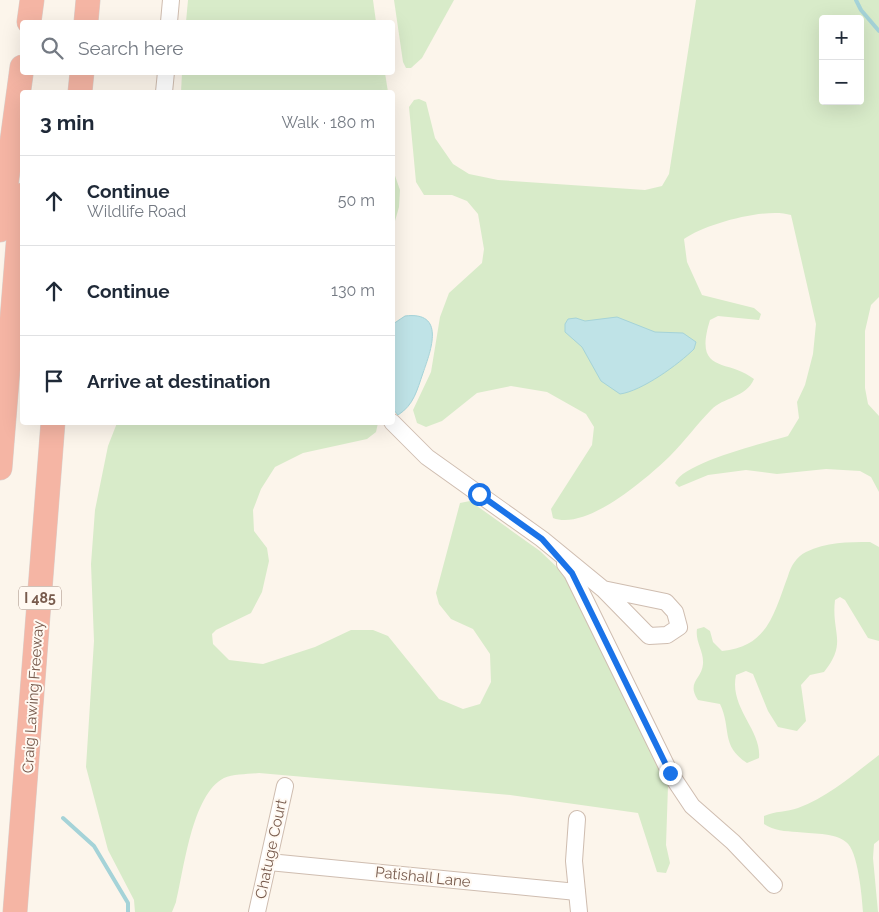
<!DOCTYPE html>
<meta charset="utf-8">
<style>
:root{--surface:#fff;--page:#f6f6f7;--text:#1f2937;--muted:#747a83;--line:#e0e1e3}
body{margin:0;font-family:Raleway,sans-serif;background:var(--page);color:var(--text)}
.controls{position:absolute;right:15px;top:15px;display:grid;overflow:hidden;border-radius:5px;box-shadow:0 5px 20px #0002}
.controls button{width:45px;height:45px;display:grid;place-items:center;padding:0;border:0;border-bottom:1px solid var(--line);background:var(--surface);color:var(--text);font:25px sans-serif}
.stop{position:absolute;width:15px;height:15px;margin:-11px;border:4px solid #1a73e8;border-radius:50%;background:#fff}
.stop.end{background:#1a73e8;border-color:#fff;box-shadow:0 1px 5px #0008}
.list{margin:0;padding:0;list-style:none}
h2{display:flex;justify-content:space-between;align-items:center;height:65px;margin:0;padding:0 20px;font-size:21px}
h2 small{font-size:16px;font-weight:400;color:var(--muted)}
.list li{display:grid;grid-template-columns:32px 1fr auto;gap:15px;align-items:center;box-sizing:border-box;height:90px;padding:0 20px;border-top:1px solid var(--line)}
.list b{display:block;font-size:19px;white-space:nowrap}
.list p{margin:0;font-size:16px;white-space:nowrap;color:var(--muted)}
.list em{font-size:16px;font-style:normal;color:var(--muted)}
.icon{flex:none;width:28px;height:28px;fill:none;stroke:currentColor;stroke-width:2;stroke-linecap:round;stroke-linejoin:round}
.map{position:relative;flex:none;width:879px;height:912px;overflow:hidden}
.search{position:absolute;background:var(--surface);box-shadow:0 5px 20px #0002;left:20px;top:20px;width:375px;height:55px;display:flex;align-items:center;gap:12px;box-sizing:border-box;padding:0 18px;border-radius:5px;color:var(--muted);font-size:19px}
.panel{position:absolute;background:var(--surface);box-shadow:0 5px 20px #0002;left:20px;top:90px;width:375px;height:335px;border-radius:5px}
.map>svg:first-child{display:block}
.green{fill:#d8ebc9;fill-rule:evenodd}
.water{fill:#bfe3e7;stroke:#a5d3d8}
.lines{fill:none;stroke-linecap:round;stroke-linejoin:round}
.stream{stroke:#a5d3d8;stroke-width:4}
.minor-casing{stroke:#cfbdb0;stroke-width:18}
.highway-casing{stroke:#d9d1cd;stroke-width:25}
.minor{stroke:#fff;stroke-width:16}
.highway{stroke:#f5b5a4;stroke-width:24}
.route{stroke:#1a73e8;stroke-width:6}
.labels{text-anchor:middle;stroke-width:4;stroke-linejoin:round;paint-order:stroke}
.shield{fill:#fff9f2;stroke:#a08a7e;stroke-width:1}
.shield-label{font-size:14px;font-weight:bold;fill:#785b4d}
.street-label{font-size:15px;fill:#785b4d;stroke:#fff9f2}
</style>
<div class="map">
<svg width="879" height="912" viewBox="0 0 879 912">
<rect width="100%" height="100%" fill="#fcf5eb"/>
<g class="green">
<polygon points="188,0 373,0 376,22 186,22"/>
<polygon points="394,0 454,0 422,58 411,68 406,68 403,62"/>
<path d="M 696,0 L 879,0 L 879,297 L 871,305 L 865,331 L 865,388 L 868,404 L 879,416 L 879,492 L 871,477 L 860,471 L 826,469 L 777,474 L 746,470 L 708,475 L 679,487 L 675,483 C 684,462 765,443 788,436 L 799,418 L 797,402 L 805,385 L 813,354 L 816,324 L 791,215 C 766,207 705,224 684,239 L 687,262 L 702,295 L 754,308 L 761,314 L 759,320 L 718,316 L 710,320 C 693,375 728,358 754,379 C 746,398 723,397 711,410 C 697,424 685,441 670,456 C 647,478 587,531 553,518 L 551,509 L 592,445 L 594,427 L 586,414 L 547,392 L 511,386 L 477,393 L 442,421 L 426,427 L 417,423 L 413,410 L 431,372 L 440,317 L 449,293 L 482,263 L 484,249 L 478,214 L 467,201 L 452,195 L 424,195 L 416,182 L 409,107 L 414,100 L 419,99 L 426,102 L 435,138 L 453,164 L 469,174 L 498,180 L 645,190 L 662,186 L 669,174 ZM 823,19 L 860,19 L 860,101 L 823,101 Z"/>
<polygon points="182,73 385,73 388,92 181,92"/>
<polygon points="392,109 393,170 400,190 399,207 393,228"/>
<path d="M 117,423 L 378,423 L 376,432 L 367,439 L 303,453 L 275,467 L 261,489 L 253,510 L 254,531 L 267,548 L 269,561 L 262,592 L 251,613 L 216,630 L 212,634 L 213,644 L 229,660 L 263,664 L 315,647 L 351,630 L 373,630 L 388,636 L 439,699 L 463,709 L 480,704 L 491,682 L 490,654 L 473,629 L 451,619 L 439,604 L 436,593 L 460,503 L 470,501 L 540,551 L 561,571 L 584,611 L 668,786 L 666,845 L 670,863 L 666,873 L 657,872 L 638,813 L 510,795 L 259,773 C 249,774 233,774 224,778 C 192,794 184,870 176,902 L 172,912 L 135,912 L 134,900 L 108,850 L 86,767 L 94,641 L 91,564 L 95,510 L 108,446 Z"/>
<path d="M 870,542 L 879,547 L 879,641 L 868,638 L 845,600 L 840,597 L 835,600 C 831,633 848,642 824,672 L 810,675 L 801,685 L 806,721 L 797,731 L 778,727 L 768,711 L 753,674 L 746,671 L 736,675 C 729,708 762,730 759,758 L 747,763 C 720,745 732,729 720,704 L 698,700 C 686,682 702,679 703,664 C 704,651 695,642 697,629 L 704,627 L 710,631 L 713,642 L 722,651 C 768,647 774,613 788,576 C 791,566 796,557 806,552 C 826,542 848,542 870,542 Z"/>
<path d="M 879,755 L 879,840 L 874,844 L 873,858 L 878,912 L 863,912 C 862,897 858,850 846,842 C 834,832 811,834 797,832 C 785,831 774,831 764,824 L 764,816 C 775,811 787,812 798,808 C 828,797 854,774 879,755 Z"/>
</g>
<g class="water">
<path d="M 405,316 C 446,311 431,350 423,373 C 417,390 414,405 398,415 L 393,409 L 393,324 Z"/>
<path d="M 617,317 L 655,332 L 683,333 L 696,342 L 694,349 C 679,364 642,391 620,394 L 601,381 L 582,347 L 565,332 L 565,324 L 568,319 L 576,318 L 585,321 Z"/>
</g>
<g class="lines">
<g class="stream">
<polyline points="856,0 861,10 879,31"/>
<polyline points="63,818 94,846 128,903 128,912"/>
</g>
<g class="minor-casing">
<g id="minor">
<polyline points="169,22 171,0"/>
<polyline points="164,92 166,72"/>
<polyline points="392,422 427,457 542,539 603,589 666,602 675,612 679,627 667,635 649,636 603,589"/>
<polyline points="565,564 572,573 670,773 692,806 733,842 774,885"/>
<polyline points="577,819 574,861 579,912"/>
<polyline points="269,862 577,892"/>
<polyline points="257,912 285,786"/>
</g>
</g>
<g class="highway-casing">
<g id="highway">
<polyline points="29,22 32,0"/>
<polyline points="86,22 88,0"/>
<polyline points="80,92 82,72"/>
<polyline points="0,230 22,67"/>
<polyline points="0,468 22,195"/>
<polyline points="15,912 53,422"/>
</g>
</g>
<use href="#minor" class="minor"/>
<use href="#highway" class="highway"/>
</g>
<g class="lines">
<polyline class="route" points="479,494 542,539 572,573 670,773"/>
</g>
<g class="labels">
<rect class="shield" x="19" y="586.5" width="42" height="23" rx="4"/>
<g class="shield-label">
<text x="40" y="603">I 485</text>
</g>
<g class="street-label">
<text transform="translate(33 697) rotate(-86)" y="5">Craig Lawing Freeway</text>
<text transform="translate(271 849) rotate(-78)" y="5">Chatuge Court</text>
<text transform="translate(423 877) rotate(6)" y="5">Patishall Lane</text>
</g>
</g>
</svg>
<div class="controls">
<button>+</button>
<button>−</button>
</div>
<div class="stop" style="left:479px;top:494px"></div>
<div class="stop end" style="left:670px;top:773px"></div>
<div class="search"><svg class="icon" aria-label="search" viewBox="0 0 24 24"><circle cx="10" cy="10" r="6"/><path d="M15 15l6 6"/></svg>Search here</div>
<section class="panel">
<h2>3 min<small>Walk · 180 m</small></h2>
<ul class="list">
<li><svg class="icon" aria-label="ahead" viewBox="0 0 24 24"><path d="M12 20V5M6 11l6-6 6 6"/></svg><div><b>Continue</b><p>Wildlife Road</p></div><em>50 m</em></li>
<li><svg class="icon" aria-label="ahead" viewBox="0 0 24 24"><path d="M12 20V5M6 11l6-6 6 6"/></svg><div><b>Continue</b></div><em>130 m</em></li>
<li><svg class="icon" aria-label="arrive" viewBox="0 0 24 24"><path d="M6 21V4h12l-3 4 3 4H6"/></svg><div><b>Arrive at destination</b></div></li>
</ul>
</section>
</div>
